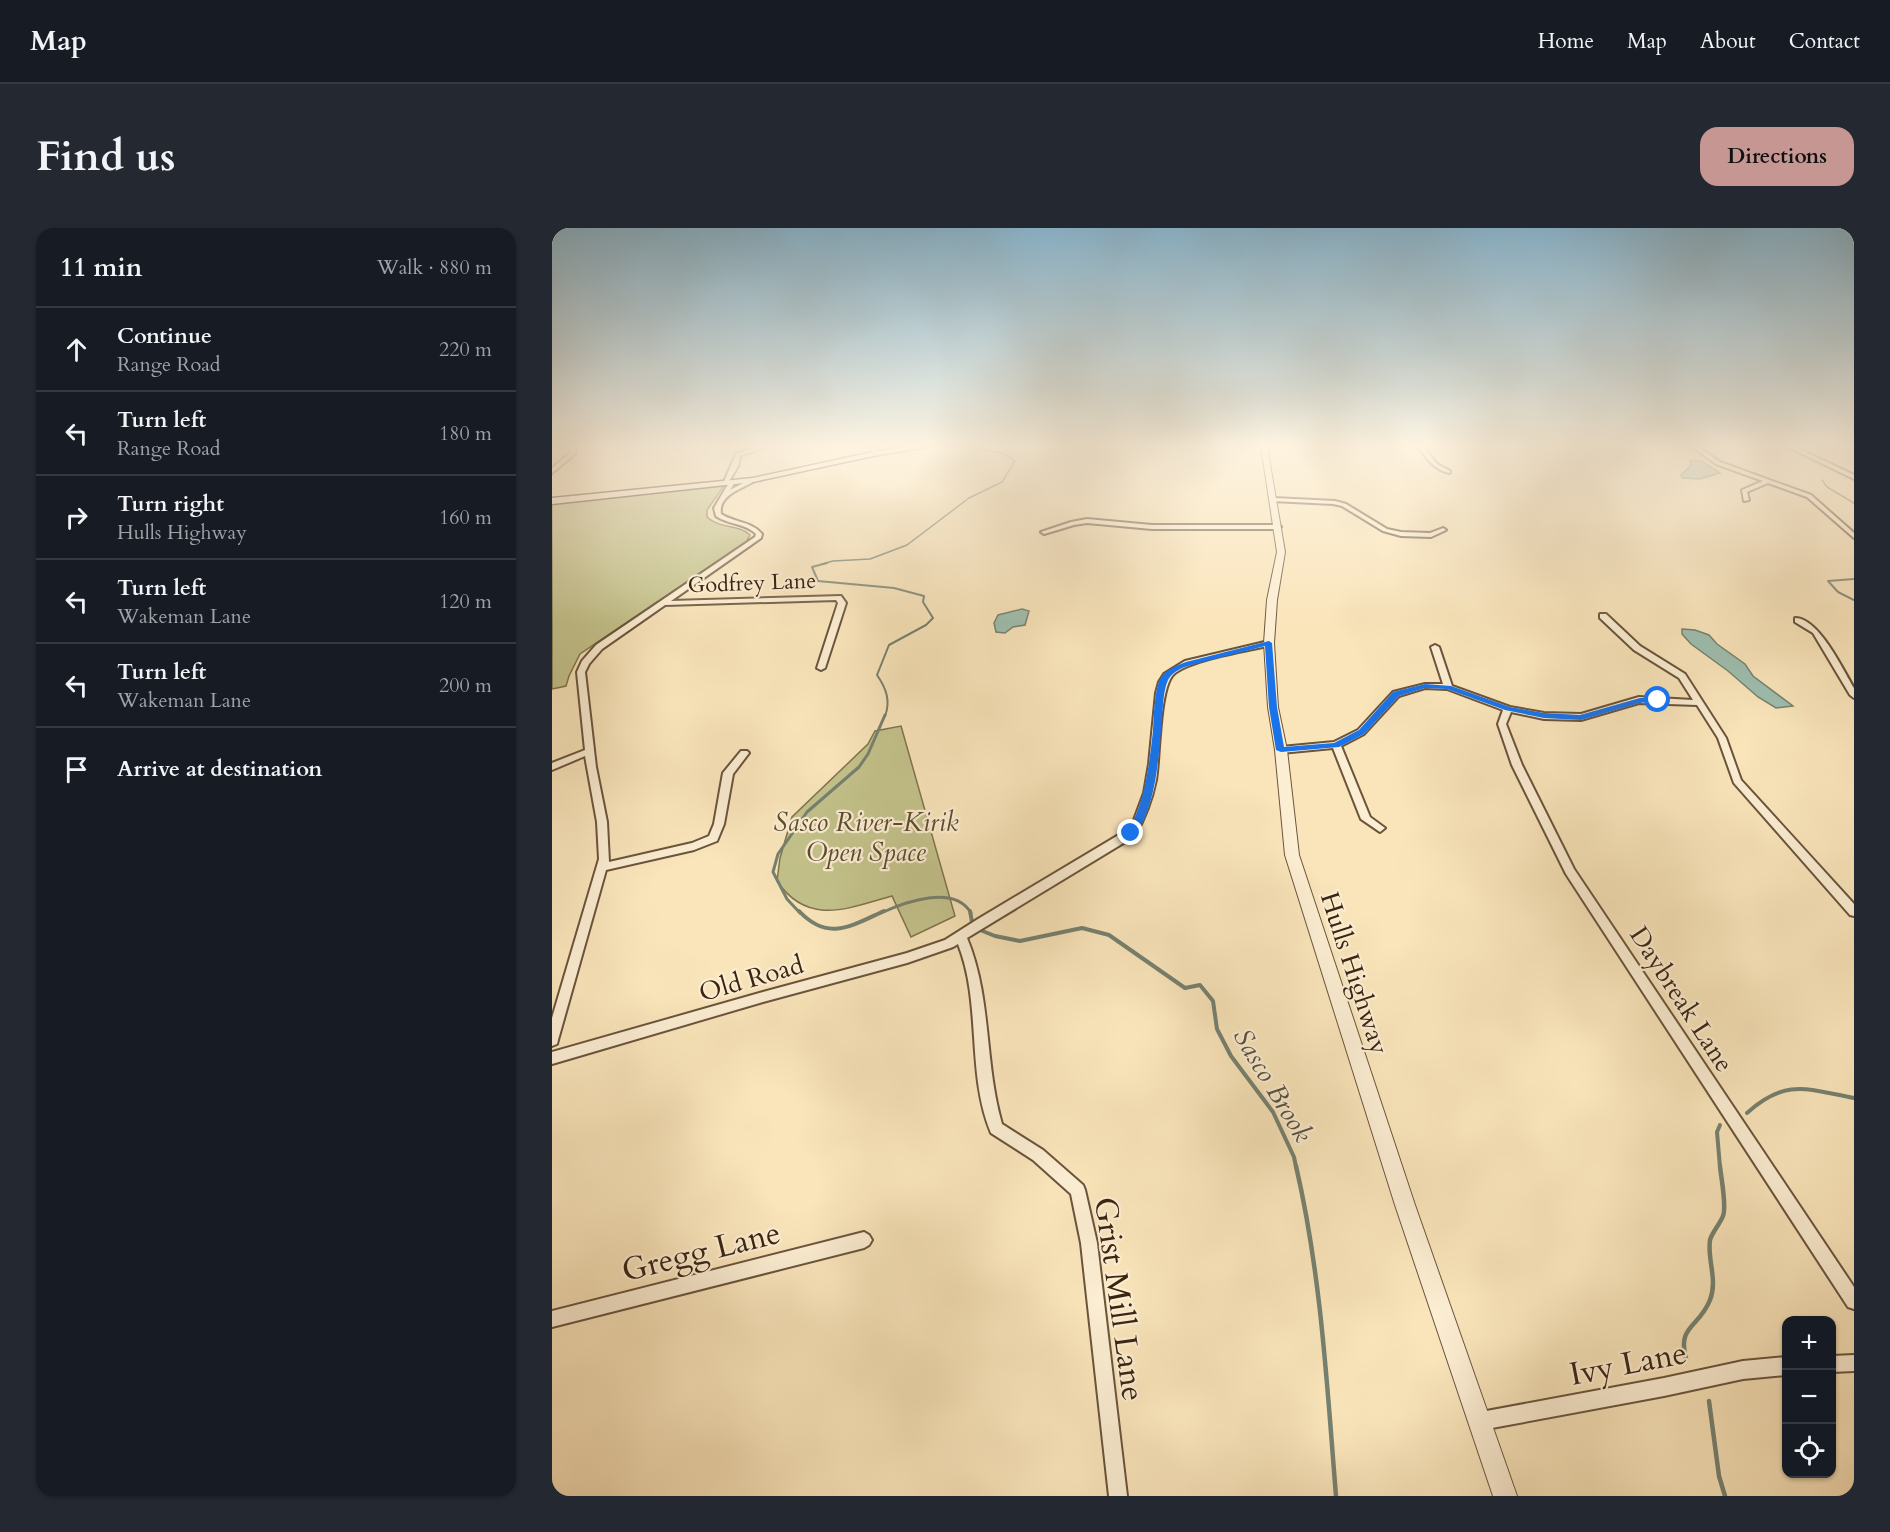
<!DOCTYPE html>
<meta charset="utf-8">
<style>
:root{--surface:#171b24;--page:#242831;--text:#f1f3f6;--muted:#9ea1a6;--line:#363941;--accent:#c59692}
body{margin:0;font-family:Cardo,serif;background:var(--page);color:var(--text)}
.controls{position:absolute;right:18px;bottom:18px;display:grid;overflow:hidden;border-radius:12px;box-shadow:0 2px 4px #0004}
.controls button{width:54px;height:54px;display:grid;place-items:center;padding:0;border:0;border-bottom:2px solid var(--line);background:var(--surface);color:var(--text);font:30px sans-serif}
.stop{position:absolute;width:18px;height:18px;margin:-14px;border:4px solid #1a73e8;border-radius:50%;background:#fff}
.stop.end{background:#1a73e8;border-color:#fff;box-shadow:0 2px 6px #0008}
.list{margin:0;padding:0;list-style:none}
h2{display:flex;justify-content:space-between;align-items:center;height:78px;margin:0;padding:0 24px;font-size:26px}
h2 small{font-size:20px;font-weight:400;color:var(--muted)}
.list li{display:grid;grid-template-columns:39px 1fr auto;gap:18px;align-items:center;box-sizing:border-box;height:84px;padding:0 24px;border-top:2px solid var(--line)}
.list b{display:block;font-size:22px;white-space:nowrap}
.list p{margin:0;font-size:20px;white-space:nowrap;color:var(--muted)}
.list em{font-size:20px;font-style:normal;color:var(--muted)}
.icon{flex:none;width:33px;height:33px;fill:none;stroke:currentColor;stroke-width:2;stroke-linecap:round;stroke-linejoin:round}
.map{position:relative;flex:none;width:1302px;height:1268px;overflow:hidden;border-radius:18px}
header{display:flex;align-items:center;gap:36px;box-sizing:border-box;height:84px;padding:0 30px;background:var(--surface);border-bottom:2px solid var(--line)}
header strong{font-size:28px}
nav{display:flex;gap:33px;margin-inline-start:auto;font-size:21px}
.intro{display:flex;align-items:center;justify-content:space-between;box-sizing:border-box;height:144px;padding:0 36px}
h1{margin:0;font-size:42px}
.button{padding:15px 27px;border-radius:18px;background:var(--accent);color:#111;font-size:21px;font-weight:700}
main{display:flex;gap:36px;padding:0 36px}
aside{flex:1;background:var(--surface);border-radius:18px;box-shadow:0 2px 4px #0004}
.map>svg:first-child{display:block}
.green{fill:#c4c38c;stroke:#7f744e;stroke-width:1.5}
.water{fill:#9ebfb0;stroke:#768170;stroke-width:1.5}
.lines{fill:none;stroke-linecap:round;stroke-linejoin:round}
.stream-far4{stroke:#768170;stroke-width:1.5}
.stream-far3{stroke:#768170;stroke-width:2}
.stream-far2{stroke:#768170;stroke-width:3}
.stream-far1{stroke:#768170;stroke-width:4}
.stream{stroke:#768170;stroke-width:4.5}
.minor-casing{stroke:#6a543c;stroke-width:4}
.tertiary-casing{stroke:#6a543c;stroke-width:2}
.secondary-casing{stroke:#3a2411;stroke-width:3}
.minor{fill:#fceed3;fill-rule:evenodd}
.tertiary{fill:#fceed3;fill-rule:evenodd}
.secondary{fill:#fceed3;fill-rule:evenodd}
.route{fill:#1a73e8}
.labels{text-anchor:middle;stroke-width:4.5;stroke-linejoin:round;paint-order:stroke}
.far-street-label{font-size:22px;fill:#3a2411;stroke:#fceed3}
.park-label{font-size:26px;font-style:italic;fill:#5c4c30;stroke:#fceed3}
.street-label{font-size:26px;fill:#3a2411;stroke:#fceed3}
.water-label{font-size:27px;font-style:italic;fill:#585241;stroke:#fceed3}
.near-street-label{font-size:32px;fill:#3a2411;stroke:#fceed3}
</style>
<header>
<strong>Map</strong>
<nav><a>Home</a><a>Map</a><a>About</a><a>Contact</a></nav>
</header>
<div class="intro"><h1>Find us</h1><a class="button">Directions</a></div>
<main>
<aside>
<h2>11 min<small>Walk · 880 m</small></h2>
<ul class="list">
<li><svg class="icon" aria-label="ahead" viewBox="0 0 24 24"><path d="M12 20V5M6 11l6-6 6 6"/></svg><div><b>Continue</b><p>Range Road</p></div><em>220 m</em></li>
<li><svg class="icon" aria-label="left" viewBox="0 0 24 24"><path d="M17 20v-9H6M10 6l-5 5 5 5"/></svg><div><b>Turn left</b><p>Range Road</p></div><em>180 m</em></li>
<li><svg class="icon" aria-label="right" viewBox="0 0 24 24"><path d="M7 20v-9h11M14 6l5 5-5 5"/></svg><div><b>Turn right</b><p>Hulls Highway</p></div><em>160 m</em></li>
<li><svg class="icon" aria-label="left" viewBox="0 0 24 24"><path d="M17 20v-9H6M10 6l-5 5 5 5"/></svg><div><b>Turn left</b><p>Wakeman Lane</p></div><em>120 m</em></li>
<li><svg class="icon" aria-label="left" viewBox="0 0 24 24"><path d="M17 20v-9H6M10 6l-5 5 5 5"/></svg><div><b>Turn left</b><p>Wakeman Lane</p></div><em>200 m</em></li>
<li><svg class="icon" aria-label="arrive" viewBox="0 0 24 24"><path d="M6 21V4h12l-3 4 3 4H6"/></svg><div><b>Arrive at destination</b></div></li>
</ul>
</aside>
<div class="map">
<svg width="1302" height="1268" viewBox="0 0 1302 1268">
<rect width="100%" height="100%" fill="#fae5bb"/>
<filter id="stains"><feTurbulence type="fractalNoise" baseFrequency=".00333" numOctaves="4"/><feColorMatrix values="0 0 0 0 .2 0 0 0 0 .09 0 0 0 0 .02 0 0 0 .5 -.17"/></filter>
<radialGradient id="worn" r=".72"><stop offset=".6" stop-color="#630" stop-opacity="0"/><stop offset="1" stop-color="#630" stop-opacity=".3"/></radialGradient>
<g class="green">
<path d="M 167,258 L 171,259 L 155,282 L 155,289 C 167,301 187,296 198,307 L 194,314 L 28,426 L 17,448 L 14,458 L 0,461 L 0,276 Z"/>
<path d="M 349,498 L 403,688 L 359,709 L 340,668 C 297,680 256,699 225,653 L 228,630 L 240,589 L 316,516 L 323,503 Z"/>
</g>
<g class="water">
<polygon points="1140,232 1151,234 1168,245 1148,251 1131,250 1129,247 1139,237 1138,233"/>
<polygon points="470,381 477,383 473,397 461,399 453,405 444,404 442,395 446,387"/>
<polygon points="1130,401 1143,402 1157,407 1165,416 1193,436 1201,448 1241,478 1224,480 1206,469 1176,443 1139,416 1130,406"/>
</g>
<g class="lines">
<g class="stream-far4">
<polyline points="1270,252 1275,259 1302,275"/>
<polyline points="270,336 281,333 318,331 355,317 417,270 450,254 463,233 450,225 414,218"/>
</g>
<g class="stream-far3">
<path d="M 275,335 L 260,339 L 266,353 L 342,360 L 372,368 L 371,374 L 381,390 L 374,397 L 337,417 L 325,447 C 334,460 339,473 333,488"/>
<polyline points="1302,351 1276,353 1286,364 1302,372"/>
</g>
<g class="stream-far2">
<polyline points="248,685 235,671 221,644 226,626 255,584 307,539 316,526 333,487"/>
<path d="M 329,685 C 353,674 402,656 419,685"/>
</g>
<g class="stream-far1">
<path d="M 247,683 C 276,714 299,698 332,683"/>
<polyline points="418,683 420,694 428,702 443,708 468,713 530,700 557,707 633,760 648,757 661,773 665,801 679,828 721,884 742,929 744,939"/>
<path d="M 1195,885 C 1234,850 1255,861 1302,870"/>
<polyline points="1168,897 1165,904 1168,939"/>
</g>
<g class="stream">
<path d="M 744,938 C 769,1046 775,1157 784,1268"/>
<path d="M 1134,1131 C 1125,1097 1147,1100 1158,1072 C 1166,1051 1155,1032 1158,1012 C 1160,1004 1168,996 1171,988 C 1175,978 1169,950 1168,938"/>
<polyline points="1157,1173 1167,1248 1173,1268"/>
</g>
<g class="minor-casing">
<g id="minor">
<polygon points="13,218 23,220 24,225 0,245 0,240 18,225 18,222"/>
<polygon points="121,218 127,218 128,219 125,221"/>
<polygon points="208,218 216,218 188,228 186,238 176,255 171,256 184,226"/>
<polygon points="316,218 322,218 327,226 323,226"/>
<path d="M 865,218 L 871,218 L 885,236 L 898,243 L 898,245 C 883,243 875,230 865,218 Z"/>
<polygon points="1139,218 1145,218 1168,234 1259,267 1302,305 1302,310 1255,269 1216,255 1195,264 1197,272 1192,273 1190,262 1211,253 1164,236"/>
<polygon points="1234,218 1241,218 1302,247 1302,251"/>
<path d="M 199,251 L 204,252 C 191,261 166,266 169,286 C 183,295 199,293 210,306 L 209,310 L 119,373 L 289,368 L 294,375 L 273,440 L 269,442 L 265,440 L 286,375 L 284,372 L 113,377 L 50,421 L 37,436 L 33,444 L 44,539 L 55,594 L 57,634 L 140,615 L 157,608 L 162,596 L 171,545 L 189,523 L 195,523 L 197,525 L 181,546 L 172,596 L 165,613 L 142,622 L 54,642 L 6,812 L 5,816 L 0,818 L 0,790 L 47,631 L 45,594 L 33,528 L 0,542 L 0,535 L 33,522 L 25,444 L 30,433 L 44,417 L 203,309 L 204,306 C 193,295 177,297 164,288 L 162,280 L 178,253 L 183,254 L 178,262 Z"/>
<polygon points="722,270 783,273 794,276 835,301 849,304 878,305 891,300 894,302 879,309 849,308 831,303 790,278 781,276 720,273 720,271"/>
<polygon points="535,291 600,297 726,297 729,299 726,301 600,301 535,295 522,297 492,306 489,304 519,294"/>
<polygon points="1048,386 1054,386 1088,418 1133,446 1174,510 1189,552 1302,676 1302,688 1298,687 1182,555 1166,510 1145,477 1087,475 1029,492 992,491 959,484 954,496 970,537 1022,641 1302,1059 1302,1081 1296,1079 1014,646 960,537 946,496 951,482 895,461 873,460 847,468 812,506 789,518 818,589 833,600 828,604 809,591 781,520 729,525 724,522 729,519 782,514 806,502 841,464 873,456 891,456 879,419 883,417 887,419 900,458 958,479 992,485 1029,486 1087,469 1141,472 1127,450 1082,422 1048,390"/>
<path d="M 1243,390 C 1267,390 1291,442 1302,460 L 1302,470 L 1298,467 L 1261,405 L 1243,394 Z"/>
<path d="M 717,413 L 720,413 L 720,417 C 695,423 642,431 623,445 C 607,456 608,530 604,552 C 600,572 593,590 583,608 L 415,710 C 440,770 432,834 450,896 L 491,922 L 531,957 L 533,962 L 545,1015 L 575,1268 L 557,1268 L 529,1015 L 519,966 L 481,932 L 439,905 C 414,845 430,776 406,716 L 401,719 L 355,735 L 211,774 L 0,836 L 0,824 L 211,764 L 355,725 L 393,712 L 426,691 L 575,602 L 582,592 L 592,565 L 597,536 L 604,465 L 607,454 L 612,446 L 633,433 Z"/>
<polygon points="312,1004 317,1007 320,1012 317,1017 312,1020 0,1099 0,1083"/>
<polygon points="1302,1127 1302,1143 1280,1144 1280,1128"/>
<polygon points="1234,1129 1234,1147 1191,1151 1112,1168 929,1202 923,1199 920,1193 923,1187 929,1184 1112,1150 1191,1133"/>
</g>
</g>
<g class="tertiary-casing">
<polygon id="tertiary" points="709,218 715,218 733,324 725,372 722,415 726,479 735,522 747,627 863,977 965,1268 941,1268 843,977 733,627 723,522 716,479 712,415 715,372 725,324"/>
</g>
<g class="secondary-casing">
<polygon id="secondary" points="361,218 381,218 321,228 201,254 0,276 0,270 201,250 321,224"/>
</g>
<use href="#minor" class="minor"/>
<use href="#tertiary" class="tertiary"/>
<use href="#secondary" class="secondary"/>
</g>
<linearGradient id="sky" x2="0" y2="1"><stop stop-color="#8ab8d2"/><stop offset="0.55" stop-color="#fdf3e0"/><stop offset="1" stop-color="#fdf3e0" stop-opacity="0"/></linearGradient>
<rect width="1302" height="396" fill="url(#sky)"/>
<path class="route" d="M 717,413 L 720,415 L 725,479 L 732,519 L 782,515 L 807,502 L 841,464 L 873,456 L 899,458 L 958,479 L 992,485 L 1028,487 L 1088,470 L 1106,469 L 1109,472 L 1088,475 L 1029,492 L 992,490 L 953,482 L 895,461 L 873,460 L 847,468 L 812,506 L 787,519 L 729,524 L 724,522 L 717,479 L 713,418 L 639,437 C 631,439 620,444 616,452 C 611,463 611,480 610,492 C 606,531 605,575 583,608 L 576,608 L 575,605 C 593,575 597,538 601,503 C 602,489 602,459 610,448 C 616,441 626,437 634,434 Z"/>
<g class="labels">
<g class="far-street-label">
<text transform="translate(200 354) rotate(-2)" y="8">Godfrey Lane</text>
</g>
<g class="park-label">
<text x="314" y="603">Sasco River-Kirik<tspan x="314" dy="30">Open Space</tspan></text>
</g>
<g class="street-label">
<text transform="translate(803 745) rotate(72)" y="9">Hulls Highway</text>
<text transform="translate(199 750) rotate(-16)" y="9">Old Road</text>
<text transform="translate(1130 771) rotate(57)" y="9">Daybreak Lane</text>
</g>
<g class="water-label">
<text transform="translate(721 857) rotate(59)" y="9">Sasco Brook</text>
</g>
<g class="near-street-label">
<text transform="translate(149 1023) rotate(-14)" y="11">Gregg Lane</text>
<text transform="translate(568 1071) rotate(82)" y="11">Grist Mill Lane</text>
<text transform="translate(1076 1135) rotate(-11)" y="11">Ivy Lane</text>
</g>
</g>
<rect width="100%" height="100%" filter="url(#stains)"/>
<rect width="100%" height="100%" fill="url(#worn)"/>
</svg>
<div class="controls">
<button>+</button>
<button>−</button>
<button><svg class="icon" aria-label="locate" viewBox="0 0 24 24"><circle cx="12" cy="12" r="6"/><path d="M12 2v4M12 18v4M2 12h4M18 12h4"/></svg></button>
</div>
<div class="stop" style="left:1106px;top:472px"></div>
<div class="stop end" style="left:579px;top:605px"></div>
</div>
</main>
